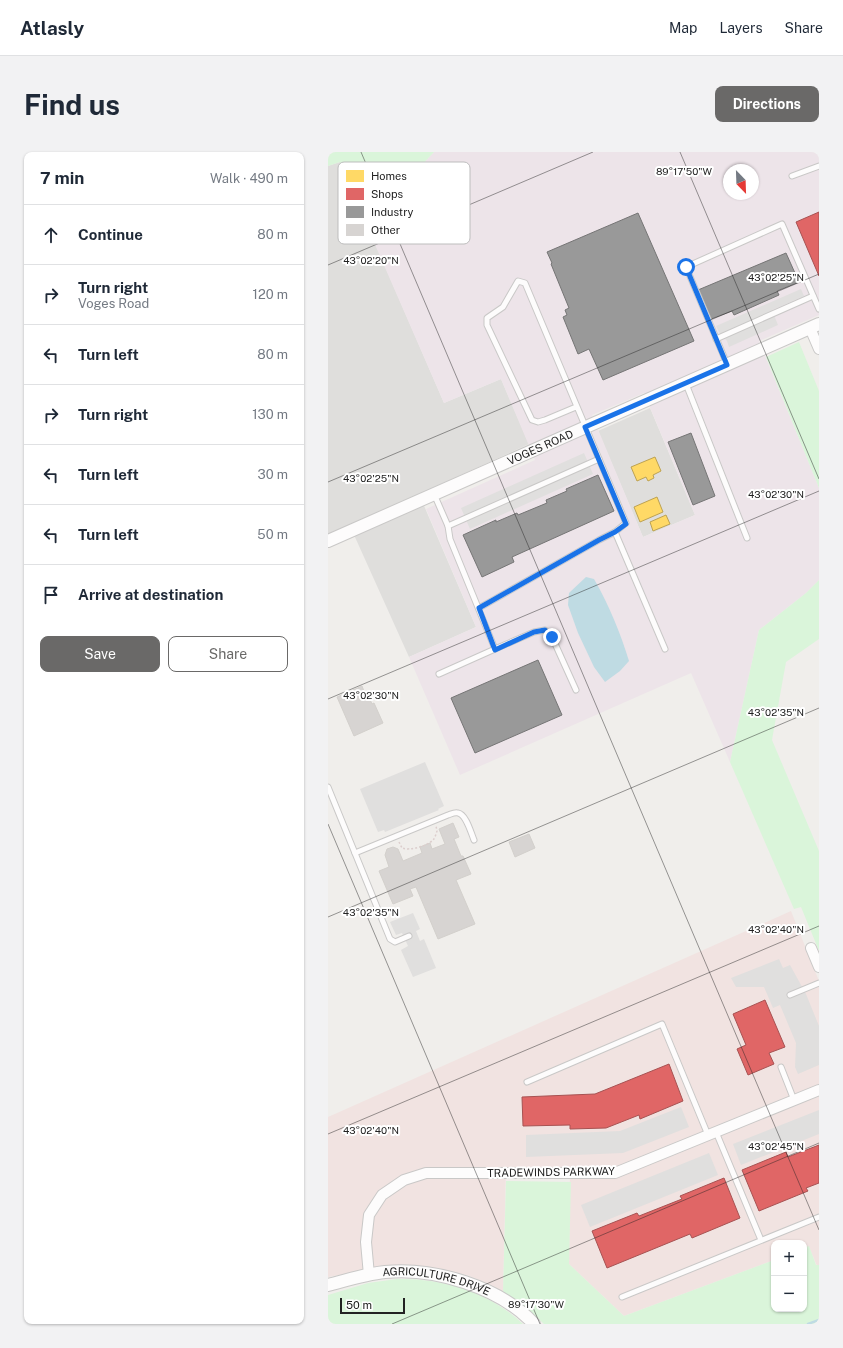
<!DOCTYPE html>
<meta charset="utf-8">
<style>
:root{--surface:#fff;--page:#f2f2f3;--text:#1f2937;--muted:#747a83;--line:#e0e1e3;--accent:#6a6968}
body{margin:0;font-family:"Public Sans",sans-serif;background:var(--page);color:var(--text)}
.controls{position:absolute;right:12px;bottom:12px;display:grid;overflow:hidden;border-radius:8px;box-shadow:0 1px 3px #0004}
.controls button{width:36px;height:36px;display:grid;place-items:center;padding:0;border:0;border-bottom:1px solid var(--line);background:var(--surface);color:var(--text);font:20px sans-serif}
.compass{position:absolute;left:395px;top:12px;width:36px;height:36px;border-radius:50%;background:var(--surface);box-shadow:0 1px 3px #0004;rotate:157deg}
.scale{position:absolute;left:12px;bottom:10px;width:65px;box-sizing:border-box;padding-left:4px;border:2px solid #222;border-top:0;font-size:11px;line-height:14px;white-space:nowrap;color:#222;-webkit-text-stroke:3px #fff;paint-order:stroke}
.stop{position:absolute;width:12px;height:12px;margin:-9px;border:3px solid #1a73e8;border-radius:50%;background:#fff}
.stop.end{background:#1a73e8;border-color:#fff;box-shadow:0 1px 4px #0008}
.list{margin:0;padding:0;list-style:none}
h2{display:flex;justify-content:space-between;align-items:center;height:52px;margin:0;padding:0 16px;font-size:17px}
h2 small{font-size:13px;font-weight:400;color:var(--muted)}
.list li{display:grid;grid-template-columns:26px 1fr auto;gap:12px;align-items:center;box-sizing:border-box;height:60px;padding:0 16px;border-top:1px solid var(--line)}
.list b{display:block;font-size:15px;white-space:nowrap}
.list p{margin:0;font-size:13px;white-space:nowrap;color:var(--muted)}
.list em{font-size:13px;font-style:normal;color:var(--muted)}
.actions{display:flex;gap:8px;padding:12px 16px}
.actions a{flex:1;padding:9px 0;border:1px solid var(--accent);border-radius:8px;text-align:center;font-size:14px;color:var(--accent)}
.actions .main{background:var(--accent);color:#fff}
.icon{flex:none;width:22px;height:22px;fill:none;stroke:currentColor;stroke-width:2;stroke-linecap:round;stroke-linejoin:round}
.map{position:relative;flex:none;width:491px;height:1172px;overflow:hidden;border-radius:8px}
header{display:flex;align-items:center;gap:24px;box-sizing:border-box;height:56px;padding:0 20px;background:var(--surface);border-bottom:1px solid var(--line)}
header strong{font-size:19px}
nav{display:flex;gap:22px;margin-inline-start:auto;font-size:14px}
.intro{display:flex;align-items:center;justify-content:space-between;box-sizing:border-box;height:96px;padding:0 24px}
h1{margin:0;font-size:28px}
.button{padding:10px 18px;border-radius:8px;background:var(--accent);color:#fff;font-size:14px;font-weight:700}
main{display:flex;gap:24px;padding:0 24px}
aside{flex:1;background:var(--surface);border-radius:8px;box-shadow:0 1px 3px #0004}
.map>svg:first-child{display:block}
.residential{fill:#dfdedc}
.commercial{fill:#f1e3e1}
.industrial{fill:#ede4e9;fill-rule:evenodd}
.park{fill:#daf5da}
.parking{fill:#e0dfde}
.water{fill:#bfdbe3}
.homes{fill:#ffd966;stroke:#bda252}
.shops{fill:#e06666;stroke:#a75252}
.industry{fill:#999;stroke:#757575}
.lines{fill:none;stroke-linecap:round;stroke-linejoin:round}
.stream{stroke:#bfdbe3;stroke-width:2.5}
.building{fill:#d7d4d2;stroke:#d3d0cc}
.service-casing{stroke:#c9c8c7;stroke-width:7}
.minor-casing{stroke:#c9c8c7;stroke-width:12}
.tertiary-casing{stroke:#c9c8c7;stroke-width:14}
.path{stroke:#dccecd;stroke-width:1.5;stroke-dasharray:2 2;stroke-linecap:butt}
.service{stroke:#fdfcfc;stroke-width:5}
.minor{stroke:#fdfcfc;stroke-width:10}
.tertiary{stroke:#fdfcfc;stroke-width:12}
.route{stroke:#1a73e8;stroke-width:5}
.ticks{fill:none;stroke:#222;stroke-width:1;stroke-opacity:0.45}
.labels{text-anchor:middle;stroke-width:4;stroke-linejoin:round;paint-order:stroke}
.street-label{font-size:11px;fill:#222;stroke:#fff}
.key{fill:#fff;stroke:#bdbdbd;stroke-width:1}
.key-label{font-size:11px;fill:#222}
.ticks-label{font-size:10px;text-anchor:middle;fill:#222;stroke:#fff;stroke-width:4;stroke-linejoin:round;paint-order:stroke}
</style>
<header>
<strong>Atlasly</strong>
<nav><a>Map</a><a>Layers</a><a>Share</a></nav>
</header>
<div class="intro"><h1>Find us</h1><a class="button">Directions</a></div>
<main>
<aside>
<h2>7 min<small>Walk · 490 m</small></h2>
<ul class="list">
<li><svg class="icon" aria-label="ahead" viewBox="0 0 24 24"><path d="M12 20V5M6 11l6-6 6 6"/></svg><div><b>Continue</b></div><em>80 m</em></li>
<li><svg class="icon" aria-label="right" viewBox="0 0 24 24"><path d="M7 20v-9h11M14 6l5 5-5 5"/></svg><div><b>Turn right</b><p>Voges Road</p></div><em>120 m</em></li>
<li><svg class="icon" aria-label="left" viewBox="0 0 24 24"><path d="M17 20v-9H6M10 6l-5 5 5 5"/></svg><div><b>Turn left</b></div><em>80 m</em></li>
<li><svg class="icon" aria-label="right" viewBox="0 0 24 24"><path d="M7 20v-9h11M14 6l5 5-5 5"/></svg><div><b>Turn right</b></div><em>130 m</em></li>
<li><svg class="icon" aria-label="left" viewBox="0 0 24 24"><path d="M17 20v-9H6M10 6l-5 5 5 5"/></svg><div><b>Turn left</b></div><em>30 m</em></li>
<li><svg class="icon" aria-label="left" viewBox="0 0 24 24"><path d="M17 20v-9H6M10 6l-5 5 5 5"/></svg><div><b>Turn left</b></div><em>50 m</em></li>
<li><svg class="icon" aria-label="arrive" viewBox="0 0 24 24"><path d="M6 21V4h12l-3 4 3 4H6"/></svg><div><b>Arrive at destination</b></div></li>
</ul>
<div class="actions"><a class="main">Save</a><a>Share</a></div>
</aside>
<div class="map">
<svg width="491" height="1172" viewBox="0 0 491 1172">
<rect width="100%" height="100%" fill="#f0eeeb"/>
<g class="residential">
<polygon points="12,10 116,251 173,227 201,292 91,342 148,475 81,505 22,374 0,383 0,14"/>
<polygon points="322,256 367,363 315,385 270,279"/>
</g>
<polygon class="commercial" points="463,759 491,829 491,1113 489,1114 481,1095 476,1096 476,1091 446,1091 446,1108 296,1164 241,1112 242,1016 178,1015 175,1140 158,1131 139,1123 100,1115 62,1114 0,1125 0,965"/>
<path class="industrial" d="M 106,0 L 491,0 L 491,163 L 431,189 L 491,336 L 491,428 L 478,441 L 431,478 L 402,610 L 363,521 L 132,623 L 81,505 L 148,475 L 98,357 L 207,308 L 173,227 L 116,251 L 38,72 ZM 401,18 L 425,18 L 425,42 L 401,42 ZM 316,241 L 367,363 L 315,385 L 264,263 Z"/>
<g class="park">
<polygon points="0,0 106,0 38,72 12,10 0,14"/>
<polygon points="471,190 491,239 491,336 438,205"/>
<polygon points="491,428 491,487 458,510 444,588 491,699 491,799 473,755 466,757 402,610 431,478 478,441"/>
<polygon points="178,1029 243,1030 241,1112 296,1164 446,1108 446,1157 476,1157 476,1096 481,1094 488,1113 491,1113 491,1172 216,1172 200,1157 175,1140"/>
<path d="M 69,1127 C 115,1126 161,1140 195,1172 L 0,1172 L 0,1143 L 40,1131 Z"/>
</g>
<g class="parking">
<polygon points="473,137 476,144 444,158 450,173 401,195 399,189 391,180 388,174"/>
<polygon points="256,301 265,322 142,377 133,356"/>
<polygon points="97,610 116,654 110,657 111,658 57,680 56,678 50,680 32,637"/>
<polygon points="85,761 92,777 88,779 92,789 96,787 108,816 85,825 73,798 80,794 74,781 68,783 62,770"/>
<polygon points="451,807 455,816 462,813 478,842 491,874 491,913 470,922 467,915 468,891 452,853 445,856 436,835 408,835 403,826"/>
<polygon points="353,955 361,975 295,1001 198,1005 198,983 292,979"/>
<polygon points="491,958 491,982 413,1013 405,992"/>
<polygon points="381,1001 390,1023 262,1075 253,1053"/>
</g>
<path class="water" d="M 258,425 L 266,427 C 281,453 292,480 301,509 L 292,519 L 277,530 L 266,515 L 250,481 L 240,453 L 241,441 Z"/>
<g class="homes">
<polygon points="327,305 333,319 325,323 326,326 320,329 318,325 309,329 303,315"/>
<polygon points="329,345 335,360 312,370 306,355"/>
<polygon points="338,363 342,372 325,379 322,370"/>
</g>
<g class="shops">
<polygon points="491,60 491,124 468,70"/>
<polygon points="437,848 457,895 441,901 446,912 420,923 409,897 418,893 405,862"/>
<polygon points="341,912 355,949 312,967 311,963 278,976 242,977 242,973 195,974 194,945 267,942"/>
<polygon points="491,993 491,1031 478,1036 480,1039 431,1059 414,1018 458,1000 460,1005"/>
<polygon points="396,1026 412,1066 364,1086 362,1082 279,1116 264,1079 309,1061 311,1064 354,1047 352,1044"/>
</g>
<g class="industry">
<polygon points="310,61 366,189 275,228 261,197 250,202 235,165 239,163 237,158 241,156 223,112 224,111 219,100"/>
<polygon points="458,101 471,130 449,139 451,143 406,163 404,159 383,167 370,138"/>
<polygon points="363,281 387,344 365,353 340,290"/>
<polygon points="270,323 286,359 184,405 186,410 154,425 135,383 168,368 168,370 189,361 190,363 219,351 218,348 239,339 238,337"/>
<polygon points="210,508 234,563 147,601 123,546"/>
</g>
<g class="lines">
<polyline class="stream" points="480,1172 491,1168"/>
</g>
<g class="building">
<polygon points="34,534 37,542 39,541 44,552 46,551 55,571 26,584 9,545"/>
<polygon points="125,671 131,685 126,687 133,704 135,704 143,722 128,728 147,772 110,787 88,735 82,737 85,744 65,752 51,719 61,715 57,703 59,697 65,695 70,697 75,709 94,701 92,695 102,691 104,697 117,692 111,677"/>
<polygon points="201,682 207,696 187,705 181,690"/>
</g>
<g class="lines">
<g class="service-casing">
<g id="service">
<polyline points="464,24 491,14"/>
<polyline points="388,187 485,144"/>
<polyline points="399,212 358,115 454,72 491,157"/>
<polyline points="358,232 419,386"/>
<polyline points="106,342 120,374 122,387 167,497 206,480 217,478 224,485 248,538"/>
<polyline points="120,374 271,307"/>
<polyline points="287,380 337,497"/>
<polyline points="151,456 271,388 287,380 298,371 197,131 190,129 175,155 159,166 159,173 204,268 210,270 217,268 248,255"/>
<polyline points="111,522 167,497"/>
<polyline points="0,635 62,787 67,790 81,784"/>
<path d="M 27,701 L 120,663 C 123,662 127,660 130,661 C 138,662 143,681 146,688"/>
<polyline points="462,843 491,831"/>
<polyline points="453,915 466,948"/>
<polyline points="199,930 334,872 380,983"/>
<polyline points="388,980 433,1088"/>
<polyline points="294,1145 491,1065"/>
</g>
</g>
<g class="minor-casing">
<g id="minor">
<polyline points="482,176 491,197"/>
<polyline points="483,796 491,815"/>
<polyline points="41,1123 38,1090 41,1063 54,1043 76,1028 98,1021 287,1021 491,938"/>
</g>
</g>
<g class="tertiary-casing">
<g id="tertiary">
<path id="s1" d="M 0,389 L 491,172"/>
<path id="s2" d="M 0,1133 C 19,1128 38,1122 57,1120 C 106,1115 172,1135 206,1172"/>
</g>
</g>
<path class="path" d="M 71,690 L 74,696 C 82,699 99,694 105,688 C 107,686 108,682 109,679 L 108,674"/>
<use href="#service" class="service"/>
<use href="#minor" class="minor"/>
<use href="#tertiary" class="tertiary"/>
</g>
<g class="lines">
<polyline class="route" points="224,485 217,478 206,480 167,498 151,456 271,388 287,380 298,372 257,275 399,213 358,115"/>
</g>
<path class="ticks" d="M 33,0 L 491,1078M 352,0 L 491,327M 0,113 L 265,0M 0,330 L 491,122M 0,547 L 491,339M 0,672 L 212,1172M 0,765 L 491,556M 0,982 L 491,774M 64,1172 L 491,991"/>
<g class="labels">
<g class="street-label">
<text dy="4" stroke="none"><textPath href="#s1" startOffset="232">VOGES ROAD</textPath></text>
<text transform="translate(223 1020) rotate(-1)" y="4">TRADEWINDS PARKWAY</text>
<text dy="4" stroke="none"><textPath href="#s2" startOffset="111">AGRICULTURE DRIVE</textPath></text>
</g>
</g>
<rect x="10" y="10" width="132" height="82" rx="6" class="key"/>
<rect x="18" y="18" width="18" height="12" fill="#ffd966"/>
<rect x="18" y="36" width="18" height="12" fill="#e06666"/>
<rect x="18" y="54" width="18" height="12" fill="#999"/>
<rect x="18" y="72" width="18" height="12" fill="#d7d4d2"/>
<g class="key-label">
<text x="43" y="28">Homes</text>
<text x="43" y="46">Shops</text>
<text x="43" y="64">Industry</text>
<text x="43" y="82">Other</text>
</g>
<g class="ticks-label">
<text x="356" y="23">89°17'50"W</text>
<text x="43" y="112">43°02'20"N</text>
<text x="448" y="129">43°02'25"N</text>
<text x="43" y="330">43°02'25"N</text>
<text x="448" y="346">43°02'30"N</text>
<text x="43" y="547">43°02'30"N</text>
<text x="448" y="564">43°02'35"N</text>
<text x="43" y="764">43°02'35"N</text>
<text x="448" y="781">43°02'40"N</text>
<text x="43" y="982">43°02'40"N</text>
<text x="448" y="998">43°02'45"N</text>
<text x="208" y="1156">89°17'30"W</text>
</g>
</svg>
<div class="controls">
<button>+</button>
<button>−</button>
</div>
<svg class="compass" viewBox="-18 -18 36 36"><path d="M0-13l5 13h-10z" fill="#e53935"/><path d="M0 13l5-13h-10z" fill="#747a83"/></svg>
<div class="scale">50 m</div>
<div class="stop" style="left:358px;top:115px"></div>
<div class="stop end" style="left:224px;top:485px"></div>
</div>
</main>
